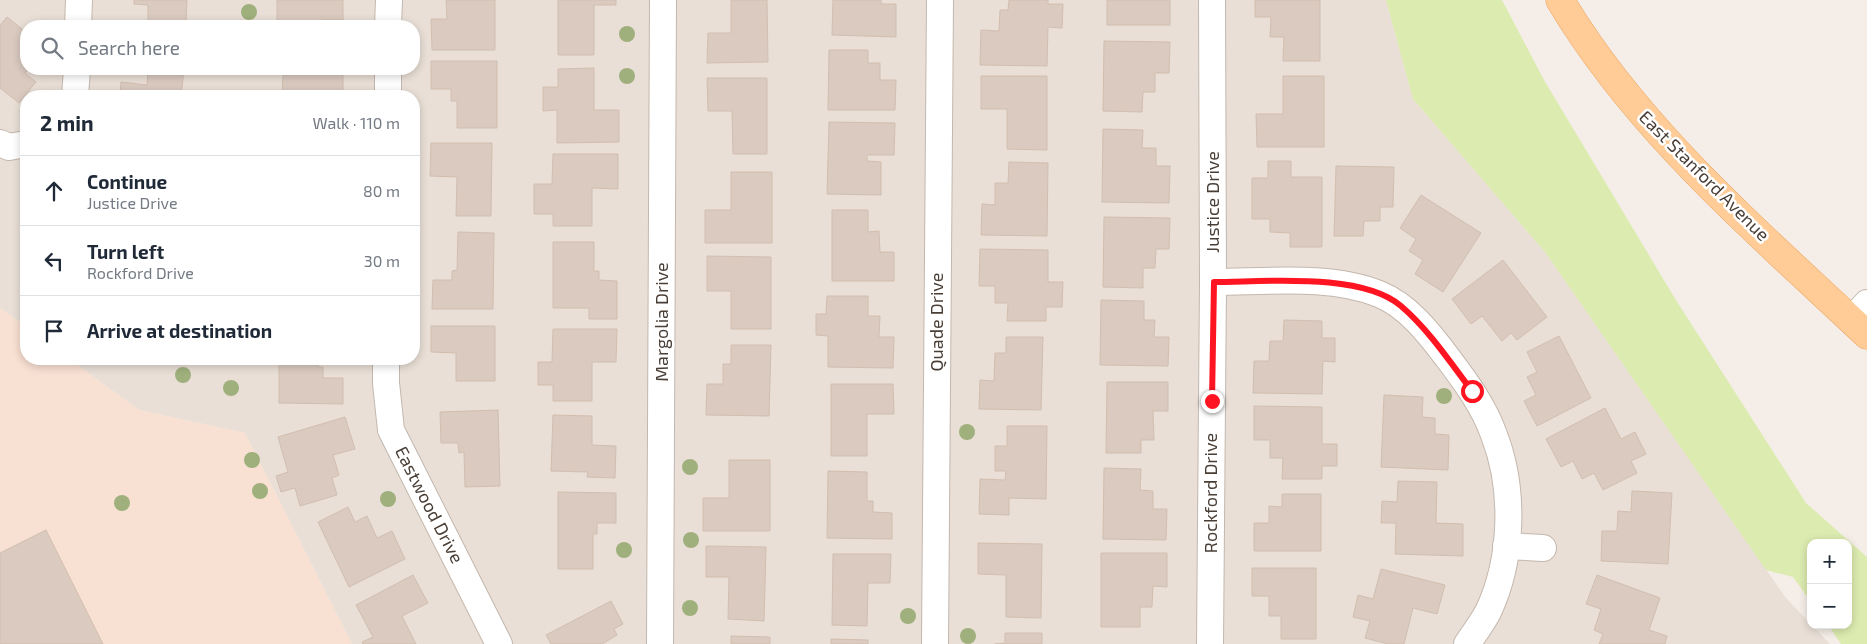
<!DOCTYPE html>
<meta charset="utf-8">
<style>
:root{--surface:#fff;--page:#f2f2f3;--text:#1f2937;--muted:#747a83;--line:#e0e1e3}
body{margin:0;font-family:"Exo 2",sans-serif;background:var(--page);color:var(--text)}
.controls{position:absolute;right:15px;bottom:15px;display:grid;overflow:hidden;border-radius:10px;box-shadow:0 2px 8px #0003}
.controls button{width:45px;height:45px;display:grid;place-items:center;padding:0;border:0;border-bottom:1px solid var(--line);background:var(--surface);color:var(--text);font:25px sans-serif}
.stop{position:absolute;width:15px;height:15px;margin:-11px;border:4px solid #ff1522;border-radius:50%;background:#fff}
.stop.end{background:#ff1522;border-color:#fff;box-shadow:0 1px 5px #0008}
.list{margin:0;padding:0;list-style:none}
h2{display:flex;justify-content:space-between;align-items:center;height:65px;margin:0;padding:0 20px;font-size:21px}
h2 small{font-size:16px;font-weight:400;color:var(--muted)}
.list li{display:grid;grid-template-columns:32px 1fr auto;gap:15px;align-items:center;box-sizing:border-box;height:70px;padding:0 20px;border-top:1px solid var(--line)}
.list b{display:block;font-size:19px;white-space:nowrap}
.list p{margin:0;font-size:16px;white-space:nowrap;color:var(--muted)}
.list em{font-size:16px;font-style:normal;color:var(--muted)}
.icon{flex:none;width:28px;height:28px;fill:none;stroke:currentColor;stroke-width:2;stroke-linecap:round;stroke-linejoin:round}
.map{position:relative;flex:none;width:1867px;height:644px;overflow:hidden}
.search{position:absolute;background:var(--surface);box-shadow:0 2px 8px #0003;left:20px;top:20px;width:400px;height:55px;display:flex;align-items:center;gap:12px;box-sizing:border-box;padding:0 18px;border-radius:20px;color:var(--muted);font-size:19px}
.panel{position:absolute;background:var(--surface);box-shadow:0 2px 8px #0003;left:20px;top:90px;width:400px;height:275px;border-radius:20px}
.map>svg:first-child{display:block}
.residential{fill:#e9dfd6;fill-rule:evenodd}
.commercial{fill:#f8e0d2}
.green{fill:#dcebaf}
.building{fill:#dacac0;stroke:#d2beaf}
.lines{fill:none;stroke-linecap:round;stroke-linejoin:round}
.minor-casing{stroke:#c4b7ad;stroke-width:28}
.major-casing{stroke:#eaa560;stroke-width:29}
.minor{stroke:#fff;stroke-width:26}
.major{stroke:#ffcc97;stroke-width:28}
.tree{fill:#9fb07d}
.route{stroke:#ff1522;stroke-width:6}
.labels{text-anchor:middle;stroke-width:5;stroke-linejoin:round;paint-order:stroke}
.street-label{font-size:18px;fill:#493e36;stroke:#fff}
</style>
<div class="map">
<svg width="1867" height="644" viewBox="0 0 1867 644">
<rect width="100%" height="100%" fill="#f5eee8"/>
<path class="residential" d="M 0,0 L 1386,0 L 1413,99 L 1545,252 L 1786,598 L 1830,644 L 352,644 L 245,433 L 139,410 L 69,359 L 414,359 L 414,96 L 26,96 L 26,327 L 0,308 ZM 26,26 L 414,26 L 414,69 L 26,69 Z"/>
<polygon class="commercial" points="0,308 26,327 26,359 69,359 139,410 245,433 352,644 0,644"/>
<polygon class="green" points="1386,0 1502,0 1544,80 1674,297 1806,503 1867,557 1867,644 1841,644 1828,625 1848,625 1848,543 1811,543 1811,602 1793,577 1766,570 1545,252 1413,99"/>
<g class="building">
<polygon points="134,0 187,0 186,22 148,21 148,5 134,4"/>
<polygon points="277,0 343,0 343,20 323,20 323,26 277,26"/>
<polygon points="446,0 495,0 495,50 432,50 431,19 447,19"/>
<polygon points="558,0 616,0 616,5 594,5 594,55 558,55"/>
<polygon points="731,0 767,0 768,62 707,63 708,33 731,33"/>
<polygon points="833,0 881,0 881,4 896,4 896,37 832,35"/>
<polygon points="1009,0 1048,0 1048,4 1063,4 1062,28 1048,27 1047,66 980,65 981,30 999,31 1000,10 1008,10"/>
<rect x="1107" y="0" width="63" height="25"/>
<polygon points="1255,0 1320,0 1320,61 1283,61 1284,37 1270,37 1271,17 1255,17"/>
<polygon points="7,17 26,32 26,69 28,69 25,73 36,82 19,103 0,88 0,25"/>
<polygon points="1104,41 1170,42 1169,73 1155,73 1155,92 1143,92 1142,112 1103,111"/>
<polygon points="829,50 868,50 868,63 880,63 880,80 896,80 895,110 828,110"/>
<polygon points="431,61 497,61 497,128 457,128 457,101 451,101 451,89 431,89"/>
<polygon points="594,68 594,110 619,110 619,142 557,143 557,110 543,111 543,87 558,87 558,69"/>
<polygon points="148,69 184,69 181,96 120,96 121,82 147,85"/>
<polygon points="283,74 343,74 343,96 282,96"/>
<polygon points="981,76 1047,76 1047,150 1007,149 1007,109 981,109"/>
<polygon points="1283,76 1324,76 1324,147 1257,147 1256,114 1283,114"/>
<polygon points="707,78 767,78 767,154 733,154 732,111 708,111"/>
<polygon points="829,122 895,123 894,155 867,155 867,161 881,162 881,195 827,194"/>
<polygon points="1103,129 1143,130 1142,148 1156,148 1156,166 1170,166 1169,203 1102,202"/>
<polygon points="431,143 492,143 491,216 456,216 457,177 430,176"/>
<polygon points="553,154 618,154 618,189 592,188 592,226 553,226 553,214 534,214 534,184 552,184"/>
<polygon points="1268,161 1291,161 1291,177 1322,177 1322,247 1290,247 1290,233 1270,232 1270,219 1252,219 1252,178 1268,178"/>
<polygon points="1009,162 1048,163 1047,236 981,235 982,204 995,205 995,183 1008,183"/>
<polygon points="1336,166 1394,167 1393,207 1380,207 1380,221 1364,221 1363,236 1334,236"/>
<polygon points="731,172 772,172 772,243 705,243 705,210 731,210"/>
<polygon points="1421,195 1481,233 1443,292 1415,274 1423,260 1409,251 1416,239 1400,228"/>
<polygon points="832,210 868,210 868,232 879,231 880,252 894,252 894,281 832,281"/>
<polygon points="1104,217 1170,218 1169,249 1156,249 1155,268 1143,268 1143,288 1103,287"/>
<polygon points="458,232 494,233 493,309 432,309 433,280 452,280 452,271 457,270"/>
<polygon points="553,242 594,242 594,271 599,271 599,280 617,281 617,319 589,319 589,308 553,308"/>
<polygon points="980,249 1048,250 1048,282 1063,282 1062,307 1046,307 1046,321 1007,321 1008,303 995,303 995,286 979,286"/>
<polygon points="707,256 771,257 771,329 731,329 731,291 707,291"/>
<polygon points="1503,260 1547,317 1517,340 1511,333 1502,341 1482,316 1471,324 1452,299"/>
<polygon points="827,296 868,296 868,316 880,316 879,337 894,337 893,368 828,367 828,336 816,335 816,314 826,314"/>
<polygon points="1101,300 1144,301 1144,320 1155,320 1154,337 1169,337 1168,366 1100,365"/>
<polygon points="1284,320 1322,321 1322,338 1335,338 1335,362 1323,361 1322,394 1253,393 1254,361 1269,361 1270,341 1283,341"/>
<polygon points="431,326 495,326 495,381 456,381 456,353 431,352"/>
<polygon points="553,329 617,329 616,362 592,362 592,401 553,401 553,385 538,385 538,362 552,362"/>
<polygon points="1559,336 1591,398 1537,426 1524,401 1536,395 1527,377 1537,372 1527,352"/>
<polygon points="1006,337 1043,337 1041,410 979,409 980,380 994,381 995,353 1006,353"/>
<polygon points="731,345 771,345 769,416 706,415 707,384 723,384 723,364 731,364"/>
<polygon points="279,359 318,359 318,367 323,367 323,378 343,378 343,404 279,403"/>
<polygon points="1107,382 1168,382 1168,411 1153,411 1154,440 1141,440 1141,453 1106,453"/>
<polygon points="831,384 893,384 894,414 867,414 867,456 831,456"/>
<polygon points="1384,395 1423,397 1422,417 1435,418 1435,434 1449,435 1448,470 1381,467"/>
<polygon points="1254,406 1322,407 1322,444 1337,444 1337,466 1322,466 1322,479 1282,479 1283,458 1270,458 1270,440 1254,440"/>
<polygon points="1605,408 1621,439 1635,432 1646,454 1631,461 1637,473 1603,490 1594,473 1582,479 1573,461 1561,467 1546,439"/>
<polygon points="498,410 500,486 465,487 464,452 459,453 458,443 441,443 440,412"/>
<polygon points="553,415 592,416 592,445 616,446 615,478 587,477 588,472 551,471"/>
<polygon points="345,417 355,449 333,455 339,475 332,478 337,495 300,506 295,488 281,492 276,476 288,472 278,437"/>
<polygon points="1007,426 1047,426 1046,499 1009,498 1009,515 979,514 980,479 1005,480 1006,471 995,471 995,446 1007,446"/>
<polygon points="729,460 770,460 770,531 703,531 703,498 729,498"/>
<polygon points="1104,468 1141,469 1140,490 1153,491 1153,509 1167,509 1166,540 1103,539"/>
<polygon points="828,471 867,472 867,501 873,501 873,512 892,513 892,539 827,538"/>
<polygon points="1398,481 1437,482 1436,523 1463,524 1463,556 1395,554 1396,523 1381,523 1382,501 1397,502"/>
<polygon points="1632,491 1672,493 1668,564 1601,561 1602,531 1617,531 1618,511 1631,512"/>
<polygon points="558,492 616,493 616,523 597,523 597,534 593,534 593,569 558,569"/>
<polygon points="1282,494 1321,494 1321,551 1254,551 1254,523 1269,523 1269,506 1282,507"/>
<polygon points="348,507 355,522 367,516 377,538 392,531 405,559 349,587 318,522"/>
<polygon points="46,530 103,644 0,644 0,553"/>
<polygon points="978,543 1042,544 1041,618 1006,617 1006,575 978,574"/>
<polygon points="706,546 766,547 764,621 728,619 729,577 706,577"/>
<polygon points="1101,553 1167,553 1167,587 1153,586 1152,607 1140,607 1140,627 1101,627"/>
<polygon points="833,554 891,554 890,583 868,583 867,626 832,625"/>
<polygon points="1252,568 1316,568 1316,639 1281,639 1281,616 1269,616 1269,596 1252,596"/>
<polygon points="1381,569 1445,585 1437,614 1413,608 1404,644 1388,644 1365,638 1370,621 1353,617 1358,595 1373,599"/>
<polygon points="413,575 428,603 402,616 416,644 363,644 362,642 373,637 356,605"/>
<polygon points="1597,575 1660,598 1649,630 1667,636 1665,644 1599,644 1603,634 1594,630 1601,609 1586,604"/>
<polygon points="611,601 623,624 614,629 617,635 602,644 551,644 546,635"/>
<polygon points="1005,633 1042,633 1042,644 995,644 1005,643"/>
<polygon points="731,636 770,637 770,644 731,644"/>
<polygon points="831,639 868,640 868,644 831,644"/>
</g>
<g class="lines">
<g class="minor-casing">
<g id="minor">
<path d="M 1212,0 L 1213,282 C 1266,282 1330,274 1379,294 C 1407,305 1429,333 1447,357 C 1465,381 1484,406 1494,435 C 1515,489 1513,559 1488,612 C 1482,623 1474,634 1467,644"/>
<polyline points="78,26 79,0"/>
<polyline points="388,26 389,0"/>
<polyline points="75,96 77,69"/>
<polyline points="388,96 388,69"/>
<polyline points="0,143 9,147 26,144"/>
<polyline points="1851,320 1867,303"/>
<polyline points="386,359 386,383 391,430 499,644"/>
<polyline points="1506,546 1543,548"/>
<polyline points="660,644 663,0"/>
<polyline points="935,644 940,0"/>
<polyline points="1210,644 1213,282"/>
</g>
</g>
<g class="major-casing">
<path id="major" d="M 1560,0 C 1638,131 1757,231 1867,335"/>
</g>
<use href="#minor" class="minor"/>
<use href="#major" class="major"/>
</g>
<g class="tree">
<circle cx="249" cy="12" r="8"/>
<circle cx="627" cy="34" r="8"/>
<circle cx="627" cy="76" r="8"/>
<circle cx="183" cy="375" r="8"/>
<circle cx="231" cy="388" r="8"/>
<circle cx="1444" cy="396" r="8"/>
<circle cx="967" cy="432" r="8"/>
<circle cx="252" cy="460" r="8"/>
<circle cx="690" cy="467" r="8"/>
<circle cx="260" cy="491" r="8"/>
<circle cx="388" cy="499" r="8"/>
<circle cx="122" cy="503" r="8"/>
<circle cx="691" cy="540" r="8"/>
<circle cx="624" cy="550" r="8"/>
<circle cx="690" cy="608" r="8"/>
<circle cx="908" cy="616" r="8"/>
<circle cx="968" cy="636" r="8"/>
</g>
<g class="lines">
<path class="route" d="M 1212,401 L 1214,282 C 1264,282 1361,272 1401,306 C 1429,330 1450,362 1472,391"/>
</g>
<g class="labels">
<g class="street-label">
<text transform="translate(1704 176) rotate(45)" y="6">East Stanford Avenue</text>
<text transform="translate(1213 202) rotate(-90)" y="6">Justice Drive</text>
<text transform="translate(662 322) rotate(-90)" y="6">Margolia Drive</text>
<text transform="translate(937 322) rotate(-90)" y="6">Quade Drive</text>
<text transform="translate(1211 493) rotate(-90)" y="6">Rockford Drive</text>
<text transform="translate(429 505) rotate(63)" y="6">Eastwood Drive</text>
</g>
</g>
</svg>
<div class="controls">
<button>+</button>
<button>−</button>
</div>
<div class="stop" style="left:1472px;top:391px"></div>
<div class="stop end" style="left:1212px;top:401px"></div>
<div class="search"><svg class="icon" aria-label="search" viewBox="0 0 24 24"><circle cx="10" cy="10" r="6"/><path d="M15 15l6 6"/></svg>Search here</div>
<section class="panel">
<h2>2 min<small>Walk · 110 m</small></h2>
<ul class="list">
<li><svg class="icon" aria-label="ahead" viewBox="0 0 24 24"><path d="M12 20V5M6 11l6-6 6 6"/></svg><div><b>Continue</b><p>Justice Drive</p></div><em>80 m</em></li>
<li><svg class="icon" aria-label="left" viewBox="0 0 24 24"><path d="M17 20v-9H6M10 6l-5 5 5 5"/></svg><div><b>Turn left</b><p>Rockford Drive</p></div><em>30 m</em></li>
<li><svg class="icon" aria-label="arrive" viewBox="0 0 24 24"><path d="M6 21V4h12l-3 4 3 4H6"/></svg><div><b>Arrive at destination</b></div></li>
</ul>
</section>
</div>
